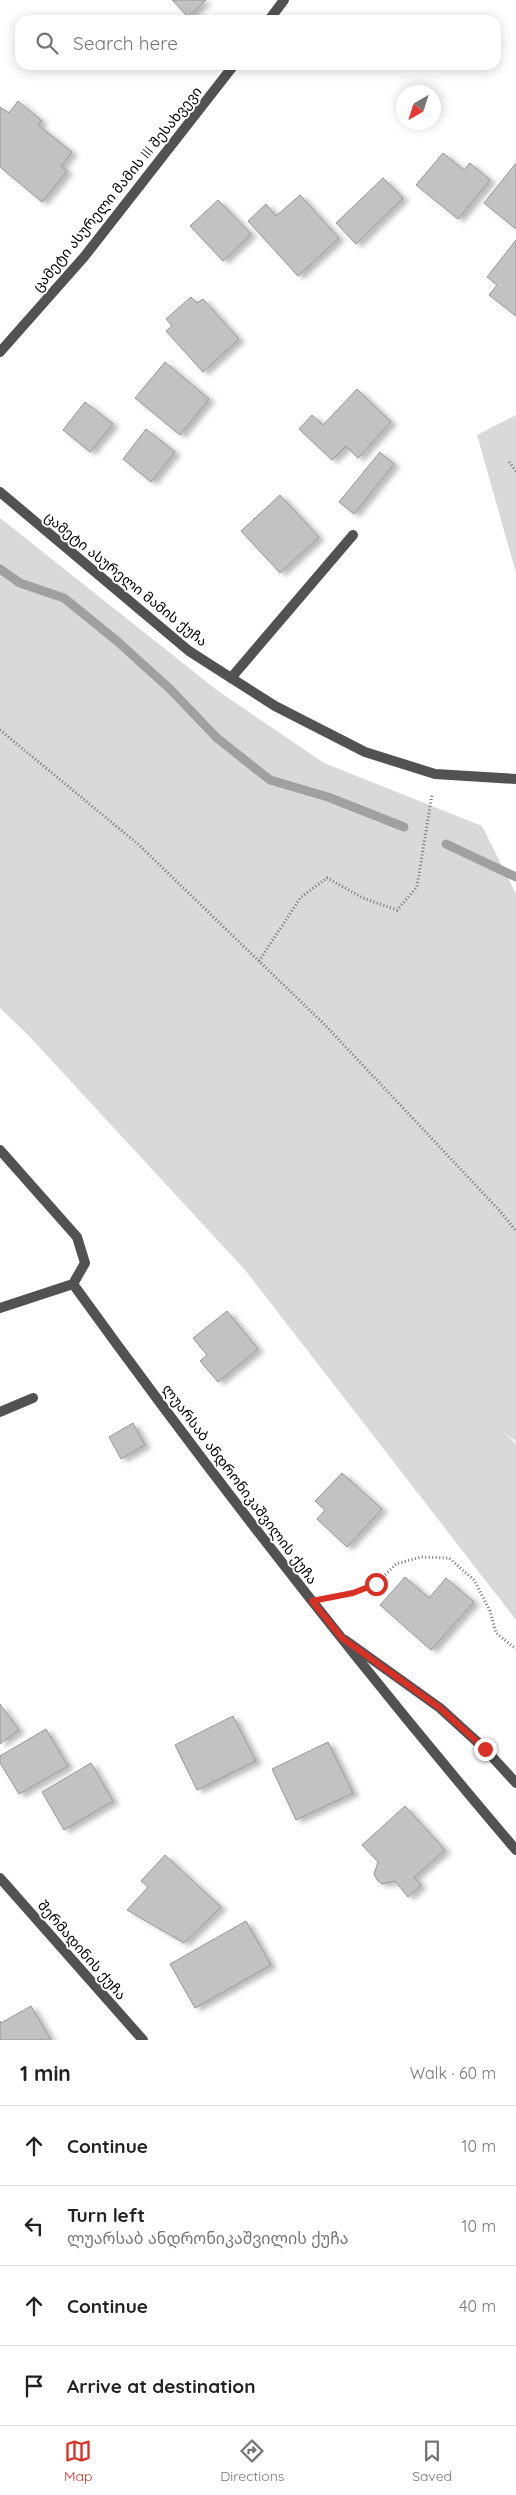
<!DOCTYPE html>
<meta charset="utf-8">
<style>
:root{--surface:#fff;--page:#f2f2f2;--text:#222;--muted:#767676;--line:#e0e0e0;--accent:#d93025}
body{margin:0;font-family:Quicksand,"Noto Sans Georgian",sans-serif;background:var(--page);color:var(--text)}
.compass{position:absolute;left:396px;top:85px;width:45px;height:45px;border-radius:50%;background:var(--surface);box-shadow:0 2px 12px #0003;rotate:219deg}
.stop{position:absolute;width:15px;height:15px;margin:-11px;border:4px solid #d93025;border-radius:50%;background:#fff}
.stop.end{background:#d93025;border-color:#fff;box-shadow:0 1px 5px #0008}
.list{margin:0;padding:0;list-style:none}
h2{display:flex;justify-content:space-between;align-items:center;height:65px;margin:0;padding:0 20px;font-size:21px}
h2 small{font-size:16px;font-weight:400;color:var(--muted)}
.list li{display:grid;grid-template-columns:32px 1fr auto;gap:15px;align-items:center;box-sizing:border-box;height:80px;padding:0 20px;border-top:1px solid var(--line)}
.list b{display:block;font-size:19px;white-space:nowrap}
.list p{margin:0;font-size:16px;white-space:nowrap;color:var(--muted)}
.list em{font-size:16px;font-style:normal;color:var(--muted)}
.icon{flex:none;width:28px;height:28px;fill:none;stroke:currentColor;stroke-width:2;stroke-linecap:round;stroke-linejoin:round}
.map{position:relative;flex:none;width:516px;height:2040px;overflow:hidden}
.search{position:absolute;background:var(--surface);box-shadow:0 2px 12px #0003;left:15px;right:15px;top:15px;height:55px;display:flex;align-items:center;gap:12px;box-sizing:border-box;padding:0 18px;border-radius:15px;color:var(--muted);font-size:19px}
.sheet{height:385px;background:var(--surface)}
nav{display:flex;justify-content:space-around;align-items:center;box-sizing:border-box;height:70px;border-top:1px solid var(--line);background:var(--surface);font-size:14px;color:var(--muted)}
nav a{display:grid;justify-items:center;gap:2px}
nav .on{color:var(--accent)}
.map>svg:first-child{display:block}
.green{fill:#d9d9d9}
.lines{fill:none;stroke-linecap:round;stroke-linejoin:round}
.stream{stroke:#a0a0a0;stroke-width:9}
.building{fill:#c2c2c2;stroke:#969696;filter:url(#shadow)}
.path{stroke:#747474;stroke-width:3;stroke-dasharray:1 2.5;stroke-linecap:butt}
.lane{stroke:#525252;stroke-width:10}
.street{stroke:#525252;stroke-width:10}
.route{stroke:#d93025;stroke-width:6}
.labels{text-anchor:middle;stroke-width:4;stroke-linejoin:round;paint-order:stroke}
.street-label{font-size:14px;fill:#000;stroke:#fff}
</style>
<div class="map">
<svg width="516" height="2040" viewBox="0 0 516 2040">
<defs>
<filter id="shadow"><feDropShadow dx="5.5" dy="3" stdDeviation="2.5" flood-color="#0004"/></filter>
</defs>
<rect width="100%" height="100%" fill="#fff"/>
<g class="green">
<polygon points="516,415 516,573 477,435"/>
<polygon points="0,518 218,691 324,763 482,826 516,894 516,1442 504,1432 516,1444 516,1620 245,1270 28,1035 0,1008"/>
</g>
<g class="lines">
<g class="stream">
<polyline points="0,569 20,583 64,598 117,641 170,689 217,738 270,780 328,797 404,827"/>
<polyline points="446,844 516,877"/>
</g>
</g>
<g class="building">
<polygon points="172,0 206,0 188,17"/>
<polygon points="18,101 42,121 38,125 72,152 61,166 67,171 42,202 0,167 0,107 9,113"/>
<polygon points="443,153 464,170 470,163 490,180 458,219 416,185"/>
<polygon points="516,163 516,229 484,203"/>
<polygon points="383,178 403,198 356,244 336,223"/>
<polygon points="300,195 339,238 298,276 248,221 266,204 276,216"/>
<polygon points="218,200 251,234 223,261 190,226"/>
<polygon points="516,240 516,316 489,295 497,285 487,277"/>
<polygon points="191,297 197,303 203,299 239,339 203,372 166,331 172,326 166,319"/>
<polygon points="165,362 209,399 180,435 135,398"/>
<polygon points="357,389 391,422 358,458 346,446 332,460 299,429 312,415 323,425"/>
<polygon points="85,402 113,424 90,452 63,430"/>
<polygon points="146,429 175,452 151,482 123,459"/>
<polygon points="380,452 394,464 354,514 339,502"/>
<polygon points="280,495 319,537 280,573 241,531"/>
<polygon points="227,1311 258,1349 218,1382 200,1361 207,1355 193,1338"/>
<polygon points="133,1423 145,1445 121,1459 109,1437"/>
<polygon points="342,1473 382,1509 347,1547 317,1519 325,1510 315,1501"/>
<polygon points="405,1577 429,1598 446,1578 474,1602 431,1650 380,1605"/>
<polygon points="0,1704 19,1730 0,1744"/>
<polygon points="233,1716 256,1761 197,1790 175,1745"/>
<polygon points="46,1729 68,1766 19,1794 0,1763 0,1756"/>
<polygon points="328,1742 353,1793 296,1820 272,1769"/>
<polygon points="91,1763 113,1801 64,1830 42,1792"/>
<polygon points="405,1806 445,1850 414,1877 421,1885 408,1897 395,1881 382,1884 377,1880 374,1874 378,1862 362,1845"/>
<polygon points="165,1855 221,1907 184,1943 127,1910 148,1887 141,1881"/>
<polygon points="246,1921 271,1965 195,2008 170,1964"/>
<polygon points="31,2006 51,2040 0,2040 0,2021 1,2023"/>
</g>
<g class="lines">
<g class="path">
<polyline points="509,462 516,471"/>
<polyline points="0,730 139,845 325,1025 499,1210 516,1231"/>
<polyline points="259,961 301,897 327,878 363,898 397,910 417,887 432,794"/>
<polyline points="335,1597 376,1584 396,1564 421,1557 449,1558 474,1580 490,1611 496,1633 516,1649"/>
</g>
<g class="lane">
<polyline points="0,1412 33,1398"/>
<polyline points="345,1640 440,1708 485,1749 516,1783"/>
</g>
<g class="street">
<polyline points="269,20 284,0"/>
<polyline points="0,352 84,257 234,65"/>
<polyline points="0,492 189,651 275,706 365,752 435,774 516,779"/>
<polyline points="231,678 353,535"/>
<path d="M 0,1150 L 77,1237 L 85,1263 L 73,1284 C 213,1478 361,1668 516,1850"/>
<polyline points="0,1308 73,1284"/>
<polyline points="0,1878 143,2040"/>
</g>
</g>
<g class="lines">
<polyline class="route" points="376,1584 353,1593 312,1601 342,1638 440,1708 485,1749"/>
</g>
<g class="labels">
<g class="street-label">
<text transform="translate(117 189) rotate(-51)" y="5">ცამეტი ასურელი მამის III შესახვევი</text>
<text transform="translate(126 579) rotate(39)" y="5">ცამეტი ასურელი მამის ქუჩა</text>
<text transform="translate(240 1484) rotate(53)" y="5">ლუარსაბ ანდრონიკაშვილის ქუჩა</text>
<text transform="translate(82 1950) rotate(49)" y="5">შერმადინის ქუჩა</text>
</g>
</g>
</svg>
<svg class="compass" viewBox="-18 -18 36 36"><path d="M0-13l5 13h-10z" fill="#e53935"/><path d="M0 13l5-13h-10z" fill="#767676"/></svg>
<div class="stop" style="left:376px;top:1584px"></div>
<div class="stop end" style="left:485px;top:1749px"></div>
<div class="search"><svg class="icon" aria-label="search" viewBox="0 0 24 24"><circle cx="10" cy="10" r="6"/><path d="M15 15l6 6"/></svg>Search here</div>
</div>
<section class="sheet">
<h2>1 min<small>Walk · 60 m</small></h2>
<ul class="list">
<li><svg class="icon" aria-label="ahead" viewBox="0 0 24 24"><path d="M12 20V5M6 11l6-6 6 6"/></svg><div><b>Continue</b></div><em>10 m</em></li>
<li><svg class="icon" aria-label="left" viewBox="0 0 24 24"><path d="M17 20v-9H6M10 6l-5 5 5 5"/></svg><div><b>Turn left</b><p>ლუარსაბ ანდრონიკაშვილის ქუჩა</p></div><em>10 m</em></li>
<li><svg class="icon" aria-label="ahead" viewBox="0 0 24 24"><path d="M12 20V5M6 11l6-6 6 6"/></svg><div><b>Continue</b></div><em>40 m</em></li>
<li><svg class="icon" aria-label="arrive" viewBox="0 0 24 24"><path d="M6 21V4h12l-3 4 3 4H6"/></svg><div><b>Arrive at destination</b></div></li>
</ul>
</section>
<nav>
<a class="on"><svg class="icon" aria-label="map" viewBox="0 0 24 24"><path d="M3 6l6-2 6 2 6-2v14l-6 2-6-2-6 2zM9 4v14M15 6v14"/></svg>Map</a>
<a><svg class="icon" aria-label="directions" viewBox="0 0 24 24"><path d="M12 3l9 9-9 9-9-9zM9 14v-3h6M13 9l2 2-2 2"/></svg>Directions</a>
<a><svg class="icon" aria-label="saved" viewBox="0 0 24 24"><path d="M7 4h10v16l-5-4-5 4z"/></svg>Saved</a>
</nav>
